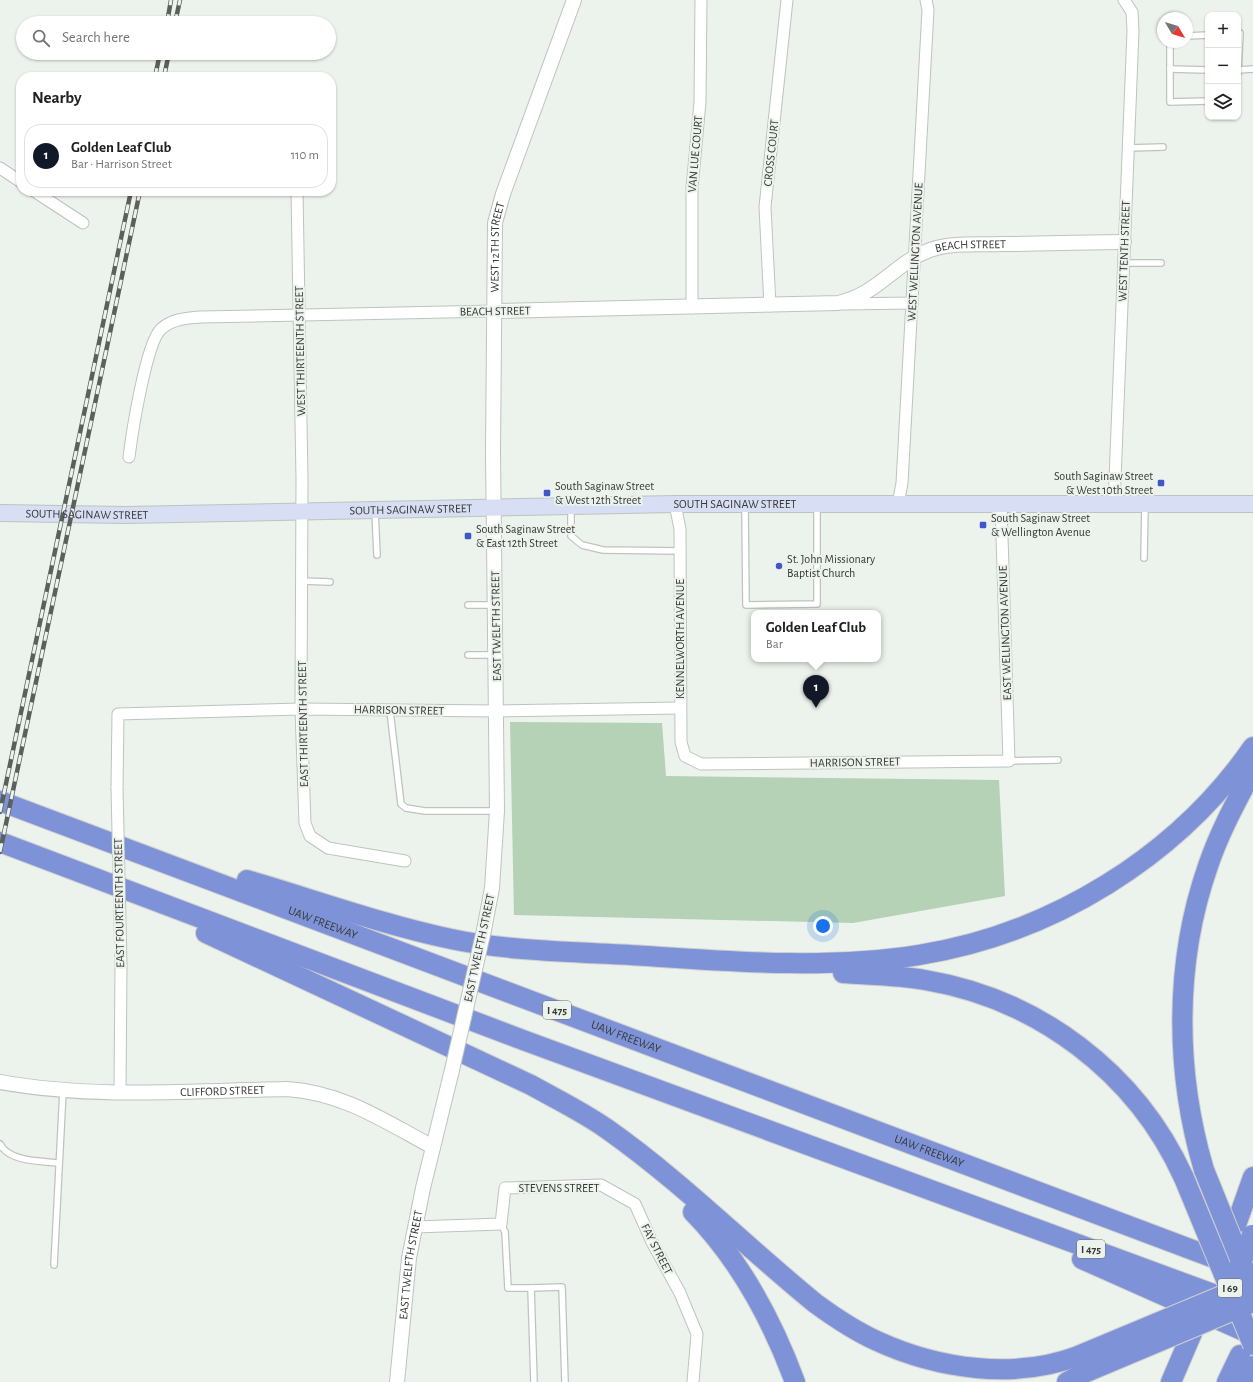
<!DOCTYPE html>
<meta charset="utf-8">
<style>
:root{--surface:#fff;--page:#f2f2f2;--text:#202124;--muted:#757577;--line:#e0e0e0;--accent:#111827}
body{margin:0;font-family:"Alegreya Sans",sans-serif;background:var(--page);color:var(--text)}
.controls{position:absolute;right:12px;top:12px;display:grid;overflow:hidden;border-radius:8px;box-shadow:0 1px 3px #0004}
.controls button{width:36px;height:36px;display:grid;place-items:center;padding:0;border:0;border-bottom:1px solid var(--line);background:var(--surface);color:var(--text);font:20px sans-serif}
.compass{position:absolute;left:1157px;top:12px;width:36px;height:36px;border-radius:50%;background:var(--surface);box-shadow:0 1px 3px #0004;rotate:128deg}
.you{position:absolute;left:823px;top:926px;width:14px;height:14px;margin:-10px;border:3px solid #fff;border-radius:50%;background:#1a73e8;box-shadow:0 0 0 6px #1a73e833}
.badge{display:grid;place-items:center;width:26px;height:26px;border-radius:50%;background:var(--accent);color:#fff;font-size:13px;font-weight:700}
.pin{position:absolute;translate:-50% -33px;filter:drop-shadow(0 1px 2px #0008)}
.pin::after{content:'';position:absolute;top:21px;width:14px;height:12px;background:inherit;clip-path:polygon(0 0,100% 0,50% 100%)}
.popup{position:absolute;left:751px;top:610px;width:130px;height:52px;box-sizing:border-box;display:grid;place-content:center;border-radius:8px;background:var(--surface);filter:drop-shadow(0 1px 3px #0005);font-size:13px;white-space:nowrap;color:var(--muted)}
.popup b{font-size:15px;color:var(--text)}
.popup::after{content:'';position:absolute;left:50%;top:100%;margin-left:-8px;border:8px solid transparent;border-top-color:var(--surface)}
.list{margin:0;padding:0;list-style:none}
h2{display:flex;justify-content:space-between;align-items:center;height:52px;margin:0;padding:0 16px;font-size:17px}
h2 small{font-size:13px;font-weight:400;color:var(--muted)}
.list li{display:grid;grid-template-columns:26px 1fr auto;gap:12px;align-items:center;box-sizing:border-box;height:64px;margin:0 8px 8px;padding:0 8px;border:1px solid var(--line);border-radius:16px}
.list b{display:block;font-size:15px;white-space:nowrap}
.list p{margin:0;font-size:13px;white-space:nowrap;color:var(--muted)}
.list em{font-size:13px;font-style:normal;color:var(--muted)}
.icon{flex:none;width:22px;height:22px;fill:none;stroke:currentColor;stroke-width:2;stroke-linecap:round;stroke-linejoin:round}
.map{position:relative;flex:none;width:1253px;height:1382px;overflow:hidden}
.search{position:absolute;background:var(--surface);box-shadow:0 1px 3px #0004;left:16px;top:16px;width:320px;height:44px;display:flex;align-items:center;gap:10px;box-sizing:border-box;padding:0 14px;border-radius:22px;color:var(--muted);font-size:15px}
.panel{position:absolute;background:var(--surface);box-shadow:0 1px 3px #0004;left:16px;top:72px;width:320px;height:124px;border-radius:16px}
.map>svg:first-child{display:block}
.green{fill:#b5d1b6}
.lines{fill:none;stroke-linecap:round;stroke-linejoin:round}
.service-casing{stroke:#bdc4be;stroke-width:8}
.minor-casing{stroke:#bdc4be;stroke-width:13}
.tertiary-casing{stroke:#bdc4be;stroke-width:16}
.secondary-casing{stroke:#bdc4be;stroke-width:18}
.motorway-casing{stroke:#cfcfcf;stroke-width:22}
.service{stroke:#fff;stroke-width:5.5}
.minor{stroke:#fff;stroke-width:11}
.tertiary{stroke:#fff;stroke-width:14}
.secondary{stroke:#d8def3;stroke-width:16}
.motorway{stroke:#7e92d7;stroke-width:20}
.rail-casing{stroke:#5c605c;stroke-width:4.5}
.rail{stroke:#ecf2ec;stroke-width:3;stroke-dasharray:9;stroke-linecap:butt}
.minor-bridge-casing{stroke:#bdc4be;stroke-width:13;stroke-linecap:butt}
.tertiary-bridge-casing{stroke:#bdc4be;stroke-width:16;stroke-linecap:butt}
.motorway-bridge-casing{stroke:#cfcfcf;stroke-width:22;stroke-linecap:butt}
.minor-bridge{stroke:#fff;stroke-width:11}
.tertiary-bridge{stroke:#fff;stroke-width:14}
.motorway-bridge{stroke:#7e92d7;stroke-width:20}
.poi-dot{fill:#4156c9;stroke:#ecf2ec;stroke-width:1.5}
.labels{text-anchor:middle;stroke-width:4;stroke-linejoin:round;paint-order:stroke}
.shield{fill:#ecf2ec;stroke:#6c706c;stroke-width:1}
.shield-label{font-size:11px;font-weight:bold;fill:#353835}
.street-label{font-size:12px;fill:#353835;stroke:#ecf2ec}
.poi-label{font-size:12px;fill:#353835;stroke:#ecf2ec;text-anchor:start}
</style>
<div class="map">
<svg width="1253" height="1382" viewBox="0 0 1253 1382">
<rect width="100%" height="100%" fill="#ecf2ec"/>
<polygon class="green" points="510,722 662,723 666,776 999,780 1005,896 853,923 514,915"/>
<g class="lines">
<g class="service-casing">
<g id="service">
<polyline points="1238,33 1240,33 1238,73"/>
<polyline points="1187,36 1208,35"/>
<polyline points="1170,42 1170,102 1208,101"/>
<polyline points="1170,69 1208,70"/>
<polyline points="1238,70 1253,69"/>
<polyline points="1128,148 1163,147"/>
<polyline points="1123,263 1161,263"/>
<polyline points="745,505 746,605 817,604 817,504"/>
<polyline points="571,507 571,536 582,545 603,550 680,551"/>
<polyline points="375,510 377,555"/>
<polyline points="1144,558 1145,506"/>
<polyline points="302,581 330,582"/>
<polyline points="468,605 494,605"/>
<polyline points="468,655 494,655"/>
<polyline points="390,711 401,804 406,808 425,811 497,811"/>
<polyline points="1009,761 1058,760"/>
<path d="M 0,1144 C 9,1162 41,1161 59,1163"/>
<polyline points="501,1224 505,1232 508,1288 531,1288"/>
<polyline points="54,1265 63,1091"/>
<polyline points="534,1382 531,1288 562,1287 565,1382"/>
</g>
</g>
<g class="minor-casing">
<g id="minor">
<polyline points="0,168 21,182"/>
<polyline points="34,191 83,223"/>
<polyline points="297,191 302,479 301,709 305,823 310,836 328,848 405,861"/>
<polyline points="843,304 912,303"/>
<polyline points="770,306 765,207 787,0"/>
<polyline points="692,308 692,188 700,102 701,0"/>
<path d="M 129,457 C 132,433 146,343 161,329 C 172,319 187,318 201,317 L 495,311"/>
<polyline points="675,504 680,529 681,742 685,756 701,764 1009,761 1001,505"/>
<polyline points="898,504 902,483 928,10 926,0"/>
<polyline points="1114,504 1133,31 1132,12 1124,0"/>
<polyline points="117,788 118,714 301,709 497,711 680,708"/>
<polyline points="120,1092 121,965"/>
<polyline points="415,1227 501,1224 505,1188 601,1185 635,1204 652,1242 680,1293 697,1334 693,1382"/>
</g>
</g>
<g class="tertiary-casing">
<g id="tertiary">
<path id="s1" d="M 495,311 L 838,303 C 877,295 896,262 930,250 C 952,242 979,245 1002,244 C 1043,244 1083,242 1124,242"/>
<path id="s2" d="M 484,930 L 492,888 L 497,811 L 493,452 L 495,223 L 503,194 L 574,0"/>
<path id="s3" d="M 0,1082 C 94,1099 192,1091 287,1089 C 344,1093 384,1121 433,1147"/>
<path id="s4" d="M 397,1382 L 409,1258 L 423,1188 L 452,1070"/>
</g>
</g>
<g class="secondary-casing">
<g id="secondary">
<path id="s5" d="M 0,513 L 125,515 L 675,504 L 1253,504"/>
</g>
</g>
<g class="motorway-casing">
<g id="motorway">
<path id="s6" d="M 0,801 L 1230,1264"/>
<polyline points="0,842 523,1040 1232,1301"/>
<path d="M 247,880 C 315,900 381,924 451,939 C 512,952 584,952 647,956 C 737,962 830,969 919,955 C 1051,934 1177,857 1253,747"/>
<path d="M 206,933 L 531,1085 C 556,1099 583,1112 607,1129 C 681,1181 745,1246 815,1303 C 834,1317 855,1331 877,1341 C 938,1369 1014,1380 1078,1356"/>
<path d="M 843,973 C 870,975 898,975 925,980 C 1038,999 1136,1072 1184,1178"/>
<path d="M 1204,1170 C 1175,1072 1174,963 1208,866 C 1219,833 1236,802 1253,770"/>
<path d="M 693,1212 C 740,1260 772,1320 795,1382"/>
<polyline points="1236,1225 1253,1177"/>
<polyline points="1082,1259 1253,1335"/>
<polyline points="1067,1382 1084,1373"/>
<polyline points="1171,1382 1192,1333"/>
<polyline points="1227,1382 1240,1355"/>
<polyline points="1243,1382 1253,1366"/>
</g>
</g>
<use href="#service" class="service"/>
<use href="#minor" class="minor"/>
<use href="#tertiary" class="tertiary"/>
<use href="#secondary" class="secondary"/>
<use href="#motorway" class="motorway"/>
<g class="rail-casing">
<g id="rail">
<polyline points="167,23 171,0"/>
<polyline points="175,23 180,0"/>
<polyline points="155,77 160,53"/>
<polyline points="164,77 169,53"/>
<polyline points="0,812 131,191"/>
<polyline points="0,852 140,191"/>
</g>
</g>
<use href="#rail" class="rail"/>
<g class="minor-bridge-casing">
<polyline id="minor-bridge" points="117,788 121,965"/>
</g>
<g class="tertiary-bridge-casing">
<polyline id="tertiary-bridge" points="452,1070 484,930"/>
</g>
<g class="motorway-bridge-casing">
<g id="motorway-bridge">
<polyline points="1204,1170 1253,1291"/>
<polyline points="1184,1178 1253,1345"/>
<polyline points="1238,1270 1252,1235"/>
<polyline points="1078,1356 1253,1283"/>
<polyline points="1084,1373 1253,1302"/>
</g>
</g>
<use href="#minor-bridge" class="minor-bridge"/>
<use href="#tertiary-bridge" class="tertiary-bridge"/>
<use href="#motorway-bridge" class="motorway-bridge"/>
</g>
<g class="poi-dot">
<rect x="1157" y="479" width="8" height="8" rx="2"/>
<rect x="543" y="489" width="8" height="8" rx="2"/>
<rect x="979" y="521" width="8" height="8" rx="2"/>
<rect x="464" y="532" width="8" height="8" rx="2"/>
<circle cx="779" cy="566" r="4"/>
</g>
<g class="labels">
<g class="shield">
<rect x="543" y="1001" width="28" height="18" rx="3"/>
<rect x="1077" y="1240" width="28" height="18" rx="3"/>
<rect x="1218" y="1279" width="24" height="18" rx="3"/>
</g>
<g class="shield-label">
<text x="557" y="1014">I 475</text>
<text x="1091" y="1253">I 475</text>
<text x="1230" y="1292">I 69</text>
</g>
<g class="street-label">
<text transform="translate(771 153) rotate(-84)" y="4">CROSS COURT</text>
<text transform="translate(695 154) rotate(-85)" y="4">VAN LUE COURT</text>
<text dy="4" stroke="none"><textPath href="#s1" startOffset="491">BEACH STREET</textPath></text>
<text dy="4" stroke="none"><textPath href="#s2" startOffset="684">WEST 12TH STREET</textPath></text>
<text transform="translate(1124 251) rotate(-88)" y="4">WEST TENTH STREET</text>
<text transform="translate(915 252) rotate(-87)" y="4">WEST WELLINGTON AVENUE</text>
<text transform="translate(495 311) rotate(-1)" y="4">BEACH STREET</text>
<text transform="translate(300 351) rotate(-91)" y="4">WEST THIRTEENTH STREET</text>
<text dy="4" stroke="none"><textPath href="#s5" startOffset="735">SOUTH SAGINAW STREET</textPath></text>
<text dy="4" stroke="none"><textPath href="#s5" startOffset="411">SOUTH SAGINAW STREET</textPath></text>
<text dy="4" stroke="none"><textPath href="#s5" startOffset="87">SOUTH SAGINAW STREET</textPath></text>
<text transform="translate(496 626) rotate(-91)" y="4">EAST TWELFTH STREET</text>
<text transform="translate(1005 633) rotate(-92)" y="4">EAST WELLINGTON AVENUE</text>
<text transform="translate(680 639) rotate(-90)" y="4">KENNELWORTH AVENUE</text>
<text transform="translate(399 710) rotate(1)" y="4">HARRISON STREET</text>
<text transform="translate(303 724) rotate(-91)" y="4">EAST THIRTEENTH STREET</text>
<text transform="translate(855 762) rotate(-1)" y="4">HARRISON STREET</text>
<text transform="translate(119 903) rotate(-91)" y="4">EAST FOURTEENTH STREET</text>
<text dy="4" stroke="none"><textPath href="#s6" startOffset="345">UAW FREEWAY</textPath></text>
<text transform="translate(479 948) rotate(-78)" y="4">EAST TWELFTH STREET</text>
<text dy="4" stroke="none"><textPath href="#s6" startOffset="669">UAW FREEWAY</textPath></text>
<text dy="4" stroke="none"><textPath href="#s3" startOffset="223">CLIFFORD STREET</textPath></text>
<text dy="4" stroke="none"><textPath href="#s6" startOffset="993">UAW FREEWAY</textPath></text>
<text x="559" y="1192">STEVENS STREET</text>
<text transform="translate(657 1249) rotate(63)" y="4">FAY STREET</text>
<text dy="4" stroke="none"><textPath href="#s4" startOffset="118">EAST TWELFTH STREET</textPath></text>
</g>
<g class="poi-label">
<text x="1153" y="480" text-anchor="end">South Saginaw Street<tspan x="1153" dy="14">&amp; West 10th Street</tspan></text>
<text x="555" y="490">South Saginaw Street<tspan x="555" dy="14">&amp; West 12th Street</tspan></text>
<text x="991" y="522">South Saginaw Street<tspan x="991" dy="14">&amp; Wellington Avenue</tspan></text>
<text x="476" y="533">South Saginaw Street<tspan x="476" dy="14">&amp; East 12th Street</tspan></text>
<text x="787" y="563">St. John Missionary<tspan x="787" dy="14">Baptist Church</tspan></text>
</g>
</g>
</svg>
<div class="controls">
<button>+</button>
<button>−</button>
<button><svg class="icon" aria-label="layers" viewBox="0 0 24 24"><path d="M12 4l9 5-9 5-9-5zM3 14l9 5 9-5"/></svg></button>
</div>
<svg class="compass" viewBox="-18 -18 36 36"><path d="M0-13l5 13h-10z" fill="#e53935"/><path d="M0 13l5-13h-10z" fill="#757577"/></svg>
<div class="you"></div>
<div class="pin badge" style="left:816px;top:708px">1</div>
<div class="popup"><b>Golden Leaf Club</b>Bar</div>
<div class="search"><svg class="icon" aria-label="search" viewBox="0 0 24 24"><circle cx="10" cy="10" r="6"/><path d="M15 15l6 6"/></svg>Search here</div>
<section class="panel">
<h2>Nearby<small></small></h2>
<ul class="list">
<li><span class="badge">1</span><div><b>Golden Leaf Club</b><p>Bar · Harrison Street</p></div><em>110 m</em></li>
</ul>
</section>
</div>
